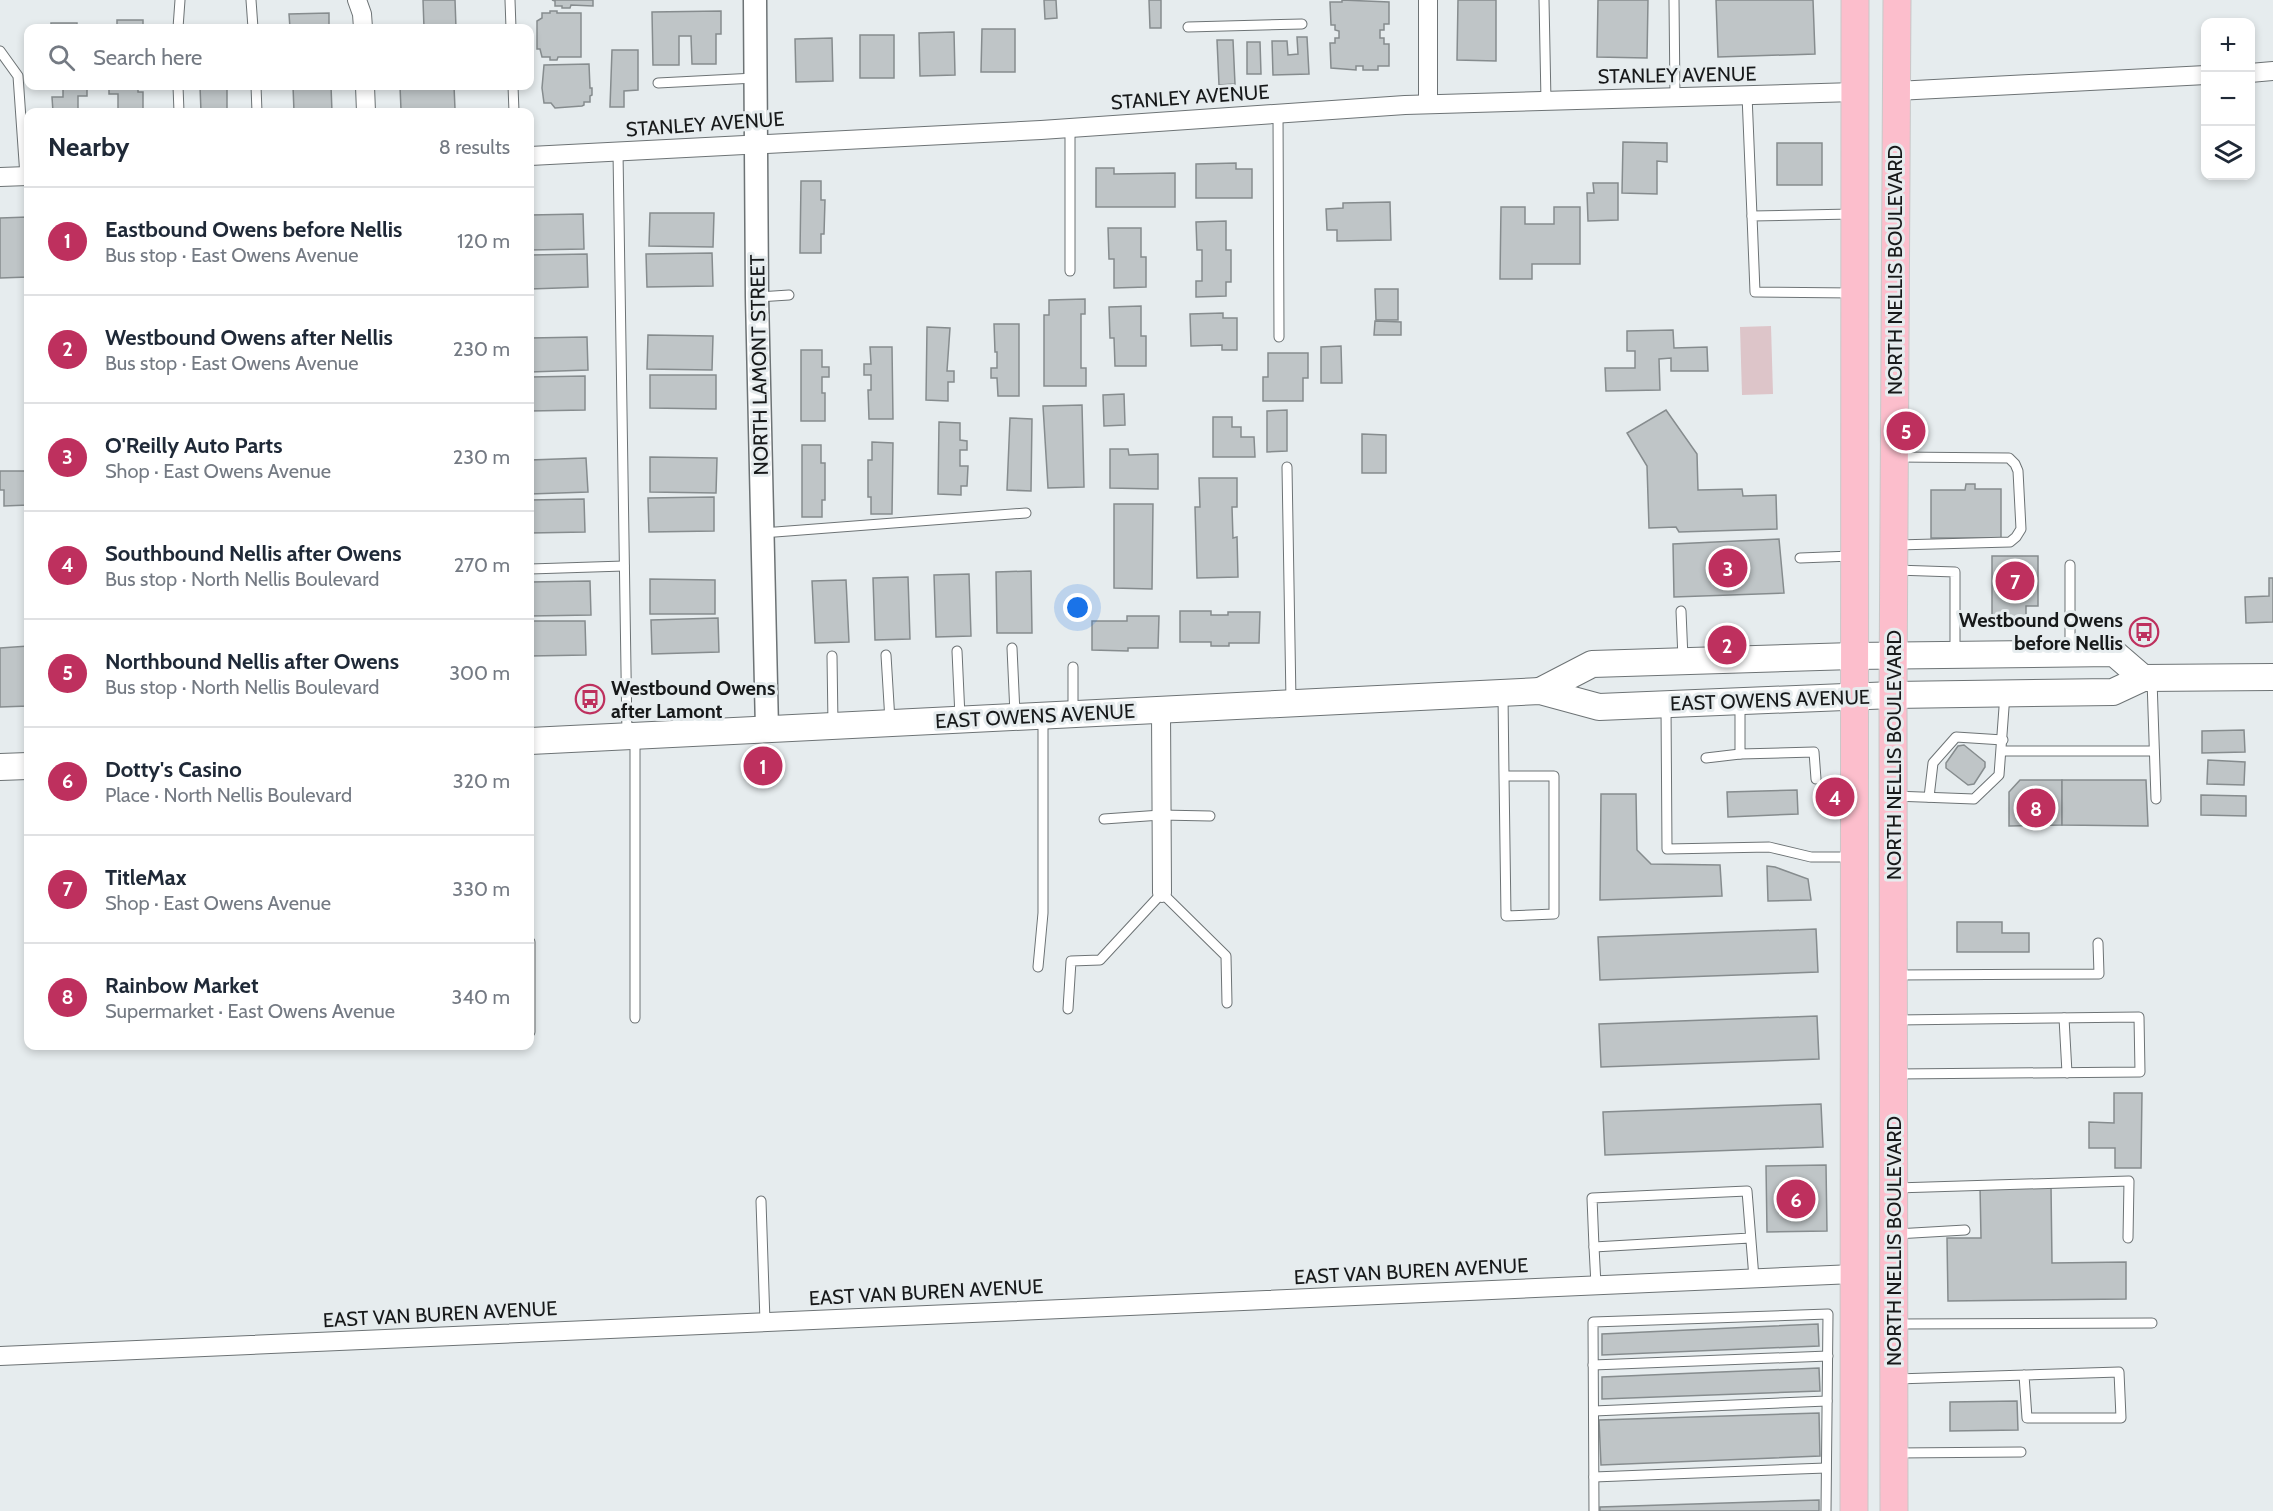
<!DOCTYPE html>
<meta charset="utf-8">
<style>
:root{--surface:#fff;--page:#f2f2f3;--text:#1f2937;--muted:#747a83;--line:#e0e1e3;--accent:#be305e}
body{margin:0;font-family:Cabin,sans-serif;background:var(--page);color:var(--text)}
.controls{position:absolute;right:18px;top:18px;display:grid;overflow:hidden;border-radius:12px;box-shadow:0 3px 9px #0003}
.controls button{width:54px;height:54px;display:grid;place-items:center;padding:0;border:0;border-bottom:2px solid var(--line);background:var(--surface);color:var(--text);font:30px sans-serif}
.you{position:absolute;left:1078px;top:608px;width:21px;height:21px;margin:-15px;border:4px solid #fff;border-radius:50%;background:#1a73e8;box-shadow:0 0 0 9px #1a73e833}
.badge{display:grid;place-items:center;width:39px;height:39px;border-radius:50%;background:var(--accent);color:#fff;font-size:20px;font-weight:700}
.pin{position:absolute;translate:-50% -50%;border:3px solid #fff;box-shadow:0 2px 6px #0006}
.list{margin:0;padding:0;list-style:none}
h2{display:flex;justify-content:space-between;align-items:center;height:78px;margin:0;padding:0 24px;font-size:26px}
h2 small{font-size:20px;font-weight:400;color:var(--muted)}
.list li{display:grid;grid-template-columns:39px 1fr auto;gap:18px;align-items:center;box-sizing:border-box;height:108px;padding:0 24px;border-top:2px solid var(--line)}
.list b{display:block;font-size:22px;white-space:nowrap}
.list p{margin:0;font-size:20px;white-space:nowrap;color:var(--muted)}
.list em{font-size:20px;font-style:normal;color:var(--muted)}
.icon{flex:none;width:33px;height:33px;fill:none;stroke:currentColor;stroke-width:2;stroke-linecap:round;stroke-linejoin:round}
.map{position:relative;flex:none;width:2273px;height:1511px;overflow:hidden}
.search{position:absolute;background:var(--surface);box-shadow:0 3px 9px #0003;left:24px;top:24px;width:510px;height:66px;display:flex;align-items:center;gap:15px;box-sizing:border-box;padding:0 21px;border-radius:12px;color:var(--muted);font-size:22px}
.panel{position:absolute;background:var(--surface);box-shadow:0 3px 9px #0003;left:24px;top:108px;width:510px;height:942px;border-radius:12px}
.map>svg:first-child{display:block}
.green{fill:#ddc5c9}
.building{fill:#bfc5c7;stroke:#868c8e;stroke-width:1.5}
.lines{fill:none;stroke-linecap:round;stroke-linejoin:round}
.service-casing{stroke:#6d7375;stroke-width:11}
.minor-casing{stroke:#6d7375;stroke-width:20}
.tertiary-casing{stroke:#6d7375;stroke-width:25}
.secondary-casing{stroke:#6d7375;stroke-width:28}
.primary-casing{stroke:#c7c8c8;stroke-width:29}
.service{stroke:#fff;stroke-width:9}
.minor{stroke:#fff;stroke-width:18}
.tertiary{stroke:#fff;stroke-width:22}
.secondary{stroke:#fff;stroke-width:26}
.primary{stroke:#fcbecc;stroke-width:27}
.labels{text-anchor:middle;stroke-width:6;stroke-linejoin:round;paint-order:stroke}
.street-label{font-size:20px;fill:#17191a;stroke:#e6ecee}
.poi-label{font-size:20px;font-weight:bold;fill:#17191a;stroke:#e6ecee;text-anchor:end}
</style>
<div class="map">
<svg width="2273" height="1511" viewBox="0 0 2273 1511">
<rect width="100%" height="100%" fill="#e6ecee"/>
<polygon class="green" points="1771,326 1773,394 1742,395 1740,327"/>
<g class="building">
<polygon points="423,0 455,0 456,28 424,28"/>
<polygon points="552,0 593,0 593,6 571,5 570,8 562,8 562,6 555,6 555,1"/>
<polygon points="1044,0 1056,0 1057,18 1045,19"/>
<polygon points="1149,0 1161,0 1161,28 1150,28"/>
<polygon points="1342,0 1389,2 1389,24 1384,24 1384,30 1380,30 1380,38 1384,38 1384,44 1389,44 1389,66 1378,66 1378,70 1363,70 1363,66 1356,66 1356,70 1331,68 1330,43 1335,43 1335,38 1339,38 1339,31 1335,30 1335,25 1331,25 1330,2 1342,2"/>
<polygon points="1458,0 1496,0 1496,61 1457,60"/>
<polygon points="1598,0 1648,0 1647,58 1597,57"/>
<polygon points="1716,0 1813,0 1815,54 1718,57"/>
<polygon points="550,11 557,11 557,13 581,13 581,57 558,57 557,60 550,60 550,57 542,57 540,49 537,49 537,21 542,18 542,13 550,13"/>
<polygon points="721,11 721,34 716,34 716,64 692,64 691,36 679,36 679,65 653,65 652,12"/>
<polygon points="329,13 329,28 290,28 289,14"/>
<rect x="117" y="20" width="26" height="8"/>
<rect x="51" y="23" width="26" height="5"/>
<polygon points="982,29 1015,29 1015,72 981,72"/>
<polygon points="954,32 955,75 920,76 919,33"/>
<rect x="860" y="35" width="34" height="43"/>
<polygon points="1297,37 1307,37 1309,74 1273,75 1272,41 1287,41 1288,55 1298,54"/>
<polygon points="832,38 833,81 796,82 795,39"/>
<polygon points="1217,40 1233,40 1235,84 1219,85"/>
<polygon points="1247,42 1260,42 1261,74 1247,74"/>
<polygon points="612,50 638,50 638,90 624,91 624,107 610,107"/>
<polygon points="589,64 590,88 592,88 592,95 590,96 590,102 584,102 584,105 582,106 555,108 551,103 544,103 542,88 544,65"/>
<polygon points="63,86 87,86 87,96 78,96 78,112 53,112 52,97 63,97"/>
<polygon points="109,86 138,86 138,92 143,92 143,112 118,112 118,94 109,94"/>
<polygon points="200,86 227,86 227,112 201,112"/>
<polygon points="293,86 331,86 332,112 294,112"/>
<polygon points="400,86 454,86 455,109 401,110"/>
<polygon points="1623,142 1667,143 1667,162 1657,161 1657,194 1622,193"/>
<rect x="1777" y="143" width="45" height="42"/>
<polygon points="1236,163 1236,169 1252,169 1252,198 1196,198 1196,164"/>
<polygon points="1096,168 1114,168 1114,174 1175,173 1175,207 1096,207"/>
<polygon points="801,181 821,181 821,200 825,200 824,234 821,234 821,253 800,253"/>
<polygon points="1593,183 1618,183 1618,220 1588,221 1587,193 1594,193"/>
<polygon points="1390,202 1391,240 1337,241 1337,230 1327,230 1326,209 1343,208 1343,203"/>
<polygon points="1501,207 1525,207 1525,224 1554,224 1554,207 1580,207 1580,264 1532,264 1532,279 1500,279"/>
<polygon points="650,213 714,213 713,247 649,246"/>
<polygon points="583,214 584,249 530,250 530,215"/>
<polygon points="28,217 28,277 0,278 0,218"/>
<polygon points="1226,221 1226,250 1231,250 1231,282 1226,282 1226,296 1196,297 1196,281 1202,281 1202,250 1197,250 1196,222"/>
<polygon points="1108,228 1141,228 1141,257 1146,257 1146,287 1114,288 1114,259 1109,259"/>
<polygon points="712,253 713,286 647,287 646,254"/>
<polygon points="587,254 588,287 530,289 530,255"/>
<polygon points="1375,289 1398,289 1398,320 1376,320"/>
<polygon points="1085,299 1085,314 1081,314 1081,368 1086,368 1086,386 1044,386 1044,315 1049,315 1049,300"/>
<polygon points="1141,306 1141,336 1146,336 1146,366 1115,366 1114,338 1110,338 1109,307"/>
<polygon points="1223,313 1223,318 1237,318 1237,350 1222,350 1222,345 1191,346 1190,314"/>
<polygon points="1375,321 1401,322 1401,335 1374,335"/>
<polygon points="994,324 1019,324 1019,396 998,396 997,378 991,378 991,368 997,368 997,352 995,352"/>
<polygon points="927,327 950,328 947,371 954,371 954,382 948,382 948,401 926,400"/>
<polygon points="1673,330 1674,348 1707,347 1708,371 1671,371 1671,358 1659,359 1660,390 1606,391 1605,368 1635,368 1635,351 1627,351 1627,331"/>
<polygon points="648,335 713,336 712,370 647,369"/>
<polygon points="587,337 588,370 530,372 530,338"/>
<polygon points="1341,346 1342,383 1321,383 1321,347"/>
<polygon points="870,347 892,347 893,419 869,419 868,390 871,390 871,375 864,375 864,364 871,364"/>
<polygon points="801,350 822,350 822,367 829,367 829,377 822,377 822,393 825,393 825,421 801,421"/>
<polygon points="1268,353 1308,353 1308,378 1303,378 1303,401 1263,401 1263,377 1268,377"/>
<polygon points="650,375 716,375 716,409 650,408"/>
<polygon points="585,376 585,410 530,411 530,377"/>
<polygon points="1124,394 1125,425 1104,426 1103,395"/>
<polygon points="1082,405 1084,487 1048,488 1043,406"/>
<polygon points="1287,410 1287,451 1267,452 1267,411"/>
<polygon points="1666,410 1697,454 1698,490 1742,489 1743,496 1776,495 1777,529 1679,532 1676,527 1649,528 1647,466 1627,433"/>
<polygon points="1213,417 1232,417 1232,427 1241,427 1241,437 1254,437 1255,457 1213,457"/>
<polygon points="1010,418 1032,419 1031,491 1007,490"/>
<polygon points="939,422 960,423 960,440 967,441 967,450 960,450 960,466 968,466 967,486 961,486 961,495 938,494"/>
<polygon points="1362,434 1386,435 1386,473 1362,473"/>
<polygon points="872,442 893,443 892,514 871,514 871,497 868,497 868,460 872,460"/>
<polygon points="802,445 821,445 821,463 825,463 825,500 822,500 822,517 802,517"/>
<polygon points="1110,449 1128,449 1129,455 1158,454 1158,489 1110,488"/>
<polygon points="650,457 717,458 716,493 650,492"/>
<polygon points="586,458 588,492 530,494 530,460"/>
<polygon points="26,464 28,464 28,505 4,506 4,490 0,490 0,471 26,471"/>
<polygon points="1199,478 1237,478 1237,507 1232,507 1233,538 1237,537 1238,577 1197,578 1195,507 1200,507"/>
<polygon points="1966,484 1975,484 1975,489 2001,489 2001,538 1931,538 1931,490 1965,490"/>
<polygon points="714,497 714,531 649,532 648,498"/>
<polygon points="584,499 585,532 530,533 530,500"/>
<polygon points="1114,504 1153,504 1152,589 1114,588"/>
<polygon points="1779,539 1784,593 1674,597 1673,544"/>
<polygon points="1992,556 2038,556 2038,606 2026,606 2026,621 1992,621"/>
<polygon points="1031,571 1032,633 997,633 996,572"/>
<polygon points="969,574 971,636 936,637 934,575"/>
<polygon points="908,577 910,639 875,640 873,578"/>
<polygon points="2269,578 2273,578 2273,622 2246,623 2245,597 2269,596"/>
<polygon points="650,579 715,580 715,614 650,614"/>
<polygon points="846,580 849,642 815,643 812,581"/>
<polygon points="590,581 591,615 530,616 530,582"/>
<polygon points="1180,611 1211,611 1211,615 1228,615 1228,612 1260,612 1259,643 1229,643 1229,646 1211,646 1211,642 1180,642"/>
<polygon points="1127,616 1159,616 1158,648 1128,648 1128,651 1092,650 1092,621 1127,621"/>
<polygon points="718,618 719,652 652,654 651,620"/>
<polygon points="530,621 585,621 586,655 530,656"/>
<polygon points="28,646 28,706 0,707 0,648"/>
<polygon points="2244,730 2245,752 2202,753 2202,731"/>
<polygon points="1964,745 1985,762 1985,767 1974,784 1968,785 1946,768 1946,763 1958,746"/>
<polygon points="2208,760 2245,762 2244,785 2207,784"/>
<polygon points="2020,780 2062,780 2062,825 2009,826 2009,792"/>
<polygon points="2062,780 2146,780 2148,826 2062,825"/>
<polygon points="1797,790 1798,814 1728,817 1727,792"/>
<polygon points="1601,794 1636,794 1637,850 1651,864 1720,865 1722,896 1600,900"/>
<polygon points="2201,795 2246,796 2246,816 2201,815"/>
<polygon points="1767,866 1775,867 1808,879 1811,900 1768,901"/>
<polygon points="1957,922 2002,922 2002,933 2029,933 2029,952 1957,952"/>
<polygon points="1816,929 1818,972 1600,980 1598,937"/>
<polygon points="1817,1016 1819,1059 1601,1067 1599,1024"/>
<polygon points="2114,1093 2142,1093 2141,1168 2115,1168 2115,1148 2089,1148 2089,1122 2114,1123"/>
<polygon points="1821,1104 1823,1147 1605,1155 1603,1112"/>
<polygon points="1826,1165 1827,1231 1767,1232 1766,1166"/>
<polygon points="2051,1186 2052,1263 2126,1262 2126,1299 1948,1301 1947,1238 1981,1238 1980,1187"/>
<polygon points="1818,1324 1819,1346 1602,1355 1602,1334"/>
<polygon points="1819,1368 1820,1391 1602,1399 1602,1377"/>
<polygon points="2017,1401 2018,1430 1950,1431 1950,1402"/>
<polygon points="1819,1413 1820,1456 1601,1465 1599,1420"/>
<polygon points="1819,1500 1819,1511 1600,1511 1600,1507"/>
</g>
<g class="lines">
<g class="service-casing">
<g id="service">
<polyline points="251,0 253,28"/>
<polyline points="510,0 511,28"/>
<polyline points="1544,0 1546,101"/>
<polyline points="1674,0 1675,97"/>
<polyline points="1188,27 1302,24"/>
<polyline points="178,28 180,0"/>
<polyline points="0,51 18,76 25,176"/>
<polyline points="658,83 755,78"/>
<polyline points="178,86 179,112"/>
<polyline points="256,86 257,112"/>
<polyline points="513,86 514,112"/>
<polyline points="1747,95 1752,216"/>
<polyline points="1278,114 1279,337"/>
<polyline points="1070,128 1070,271"/>
<polyline points="618,152 627,734"/>
<polyline points="1852,214 1752,216 1755,292 1853,293"/>
<polyline points="757,297 789,295"/>
<polyline points="1897,457 2009,458 2015,464 2018,471 2021,529 2016,537 2010,542 1897,545"/>
<polyline points="1287,467 1291,701"/>
<polyline points="762,533 1026,513"/>
<polyline points="1800,558 1852,556"/>
<polyline points="2070,565 2070,651"/>
<polyline points="530,569 624,566"/>
<polyline points="1896,570 1955,572 1955,653"/>
<polyline points="1681,611 1683,659"/>
<polyline points="1012,648 1015,714"/>
<polyline points="957,651 960,717"/>
<polyline points="886,655 890,721"/>
<polyline points="832,656 833,724"/>
<polyline points="1073,667 1073,712"/>
<polyline points="2152,680 2156,799"/>
<polyline points="1503,695 1504,776 1554,776 1554,914 1506,916 1504,776"/>
<polyline points="1740,704 1740,754 1814,752 1816,779"/>
<polyline points="1666,707 1667,849 1769,847 1811,857 1852,857"/>
<polyline points="2002,751 2154,751"/>
<polyline points="1706,758 1740,754"/>
<polyline points="1894,796 1974,799 1999,775 2005,694"/>
<polyline points="1929,797 1933,763 1956,737 2003,740"/>
<polyline points="1104,819 1161,815 1210,816"/>
<polyline points="530,942 530,1032"/>
<polyline points="1038,967 1043,913 1043,718"/>
<polyline points="1896,975 2099,974 2098,943"/>
<polyline points="1068,1009 1071,961 1100,960 1162,893 1226,956 1227,1003"/>
<polyline points="635,1018 635,738"/>
<polyline points="2064,1018 2067,1073"/>
<polyline points="1896,1074 2140,1072 2139,1017 1897,1020"/>
<polyline points="1896,1188 2129,1181 2128,1238"/>
<polyline points="761,1201 765,1322"/>
<polyline points="1896,1234 1965,1230"/>
<polyline points="1750,1238 1594,1247 1592,1198 1747,1191 1754,1278"/>
<polyline points="1594,1247 1596,1285"/>
<polyline points="1896,1324 2152,1323"/>
<polyline points="1593,1365 1828,1356"/>
<polyline points="1896,1379 2119,1372 2121,1418 2027,1418 2024,1375"/>
<polyline points="1594,1411 1827,1401"/>
<polyline points="1896,1453 2021,1452"/>
<polyline points="1594,1477 1826,1468"/>
<polyline points="1594,1511 1593,1322 1828,1314 1826,1511"/>
</g>
</g>
<g class="minor-casing">
<g id="minor">
<polyline points="357,0 362,14 363,28"/>
<polyline points="2250,73 2273,71"/>
<polyline points="365,86 366,112"/>
<polyline points="1896,91 2206,75"/>
<polyline points="1428,104 1428,0"/>
<polyline points="530,156 1041,130 1405,105 1855,92"/>
<polyline points="0,177 28,176"/>
<polyline points="1161,710 1162,893"/>
<polyline points="0,1356 1854,1274"/>
</g>
</g>
<g class="tertiary-casing">
<polyline id="tertiary" points="755,0 757,297 767,729"/>
</g>
<g class="secondary-casing">
<g id="secondary">
<polyline points="1540,691 1592,664 1853,656 2114,653 2143,678"/>
<polyline points="530,741 1540,691 1599,707 1893,695 2113,692 2143,678 2273,677"/>
<polyline points="0,767 28,766"/>
</g>
</g>
<g class="primary-casing">
<g id="primary">
<polyline points="1854,1511 1855,0"/>
<polyline points="1894,1511 1893,695 1897,0"/>
</g>
</g>
<use href="#service" class="service"/>
<use href="#minor" class="minor"/>
<use href="#tertiary" class="tertiary"/>
<use href="#secondary" class="secondary"/>
<use href="#primary" class="primary"/>
</g>
<defs>
<g id="bus-ring" transform="scale(1.5)"><circle r="9.5" fill="#e6ecee" stroke="#be305e" stroke-width="1.5"/><path d="M-5-6H5V4H4V6H2V4H-2V6H-4V4H-5ZM-3.5-4V0h7V-4ZM-3.5 1.2v1.5H-2V1.2ZM2 1.2v1.5H3.5V1.2Z" fill="#be305e"/></g>
</defs>
<g fill-rule="evenodd">
<use href="#bus-ring" x="2144" y="632"/>
<use href="#bus-ring" x="590" y="699"/>
</g>
<g class="labels">
<g class="street-label">
<text transform="translate(1677 75) rotate(-1)" y="7">STANLEY AVENUE</text>
<text transform="translate(1190 97) rotate(-4)" y="7">STANLEY AVENUE</text>
<text transform="translate(705 124) rotate(-4)" y="7">STANLEY AVENUE</text>
<text transform="translate(1895 270) rotate(-90)" y="7">NORTH NELLIS BOULEVARD</text>
<text transform="translate(759 365) rotate(-91)" y="7">NORTH LAMONT STREET</text>
<text transform="translate(1770 700) rotate(-2)" y="7">EAST OWENS AVENUE</text>
<text transform="translate(1035 716) rotate(-3)" y="7">EAST OWENS AVENUE</text>
<text transform="translate(1894 755) rotate(-90)" y="7">NORTH NELLIS BOULEVARD</text>
<text transform="translate(1894 1241) rotate(-90)" y="7">NORTH NELLIS BOULEVARD</text>
<text transform="translate(1411 1271) rotate(-3)" y="7">EAST VAN BUREN AVENUE</text>
<text transform="translate(926 1292) rotate(-3)" y="7">EAST VAN BUREN AVENUE</text>
<text transform="translate(440 1314) rotate(-3)" y="7">EAST VAN BUREN AVENUE</text>
</g>
<g class="poi-label">
<text x="2123" y="627">Westbound Owens<tspan x="2123" dy="23">before Nellis</tspan></text>
<text x="611" y="695" text-anchor="start">Westbound Owens<tspan x="611" dy="23">after Lamont</tspan></text>
</g>
</g>
</svg>
<div class="controls">
<button>+</button>
<button>−</button>
<button><svg class="icon" aria-label="layers" viewBox="0 0 24 24"><path d="M12 4l9 5-9 5-9-5zM3 14l9 5 9-5"/></svg></button>
</div>
<div class="you"></div>
<div class="pin badge" style="left:763px;top:766px">1</div>
<div class="pin badge" style="left:1727px;top:645px">2</div>
<div class="pin badge" style="left:1728px;top:568px">3</div>
<div class="pin badge" style="left:1835px;top:797px">4</div>
<div class="pin badge" style="left:1906px;top:431px">5</div>
<div class="pin badge" style="left:1796px;top:1199px">6</div>
<div class="pin badge" style="left:2015px;top:581px">7</div>
<div class="pin badge" style="left:2036px;top:808px">8</div>
<div class="search"><svg class="icon" aria-label="search" viewBox="0 0 24 24"><circle cx="10" cy="10" r="6"/><path d="M15 15l6 6"/></svg>Search here</div>
<section class="panel">
<h2>Nearby<small>8 results</small></h2>
<ul class="list">
<li><span class="badge">1</span><div><b>Eastbound Owens before Nellis</b><p>Bus stop · East Owens Avenue</p></div><em>120 m</em></li>
<li><span class="badge">2</span><div><b>Westbound Owens after Nellis</b><p>Bus stop · East Owens Avenue</p></div><em>230 m</em></li>
<li><span class="badge">3</span><div><b>O'Reilly Auto Parts</b><p>Shop · East Owens Avenue</p></div><em>230 m</em></li>
<li><span class="badge">4</span><div><b>Southbound Nellis after Owens</b><p>Bus stop · North Nellis Boulevard</p></div><em>270 m</em></li>
<li><span class="badge">5</span><div><b>Northbound Nellis after Owens</b><p>Bus stop · North Nellis Boulevard</p></div><em>300 m</em></li>
<li><span class="badge">6</span><div><b>Dotty's Casino</b><p>Place · North Nellis Boulevard</p></div><em>320 m</em></li>
<li><span class="badge">7</span><div><b>TitleMax</b><p>Shop · East Owens Avenue</p></div><em>330 m</em></li>
<li><span class="badge">8</span><div><b>Rainbow Market</b><p>Supermarket · East Owens Avenue</p></div><em>340 m</em></li>
</ul>
</section>
</div>
